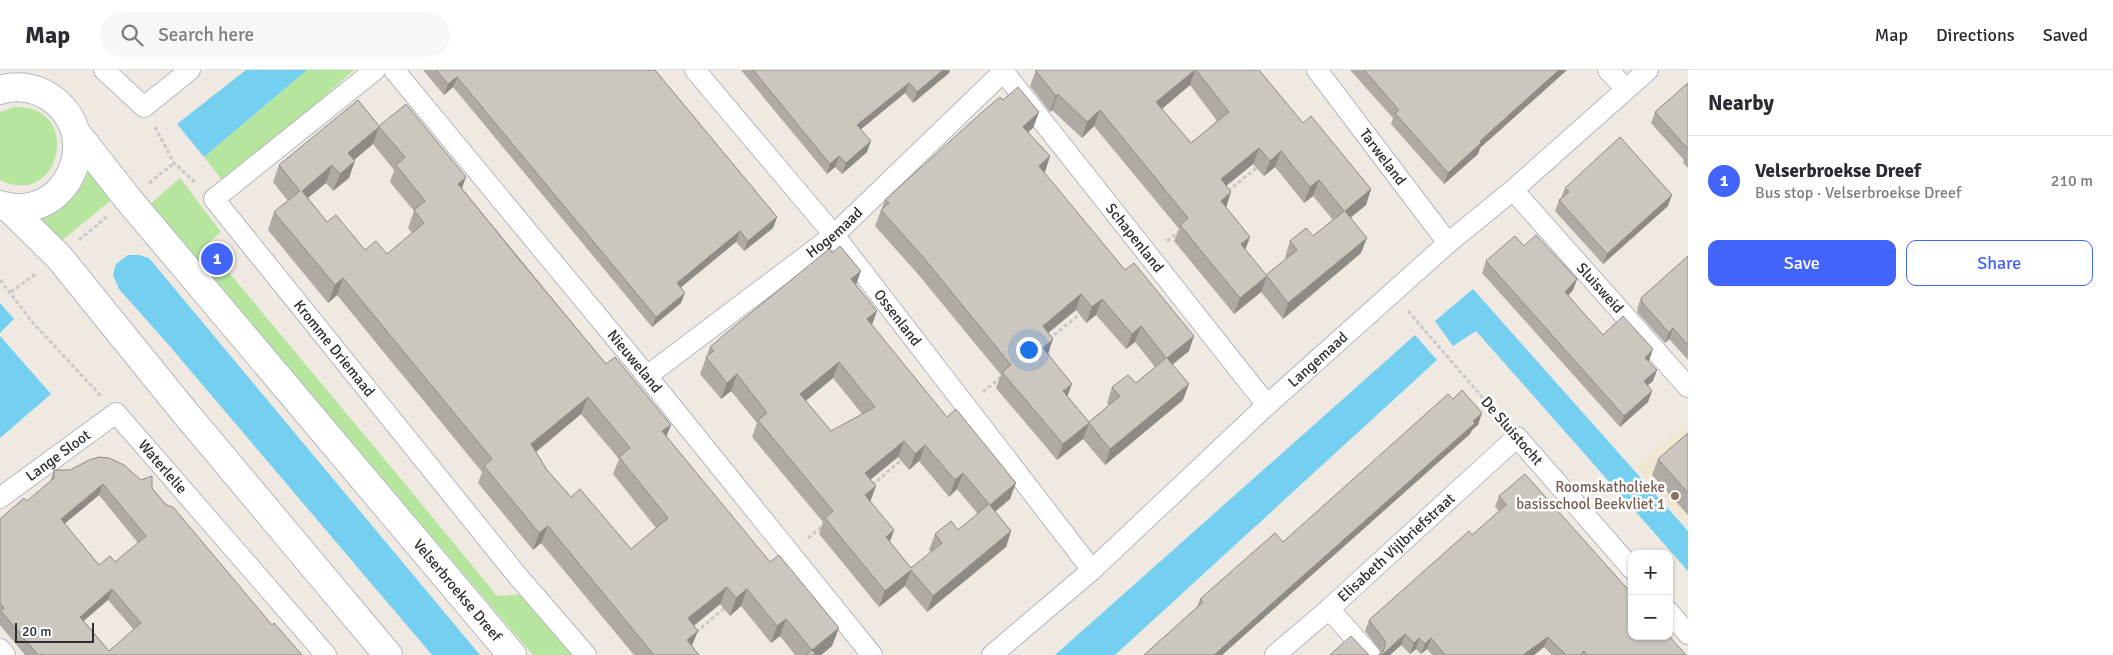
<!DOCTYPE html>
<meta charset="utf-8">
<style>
:root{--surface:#fff;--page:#f7f7f7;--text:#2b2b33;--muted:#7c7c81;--line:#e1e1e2;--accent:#4264fb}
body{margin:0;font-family:Signika,sans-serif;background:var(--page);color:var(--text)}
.controls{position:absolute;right:15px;bottom:15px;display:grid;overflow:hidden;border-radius:10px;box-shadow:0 1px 4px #0004}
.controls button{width:45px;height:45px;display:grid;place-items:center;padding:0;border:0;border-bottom:1px solid var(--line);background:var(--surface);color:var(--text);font:25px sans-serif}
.scale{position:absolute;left:15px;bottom:12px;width:79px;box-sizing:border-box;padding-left:5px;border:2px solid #2e2e2e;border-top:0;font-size:14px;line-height:18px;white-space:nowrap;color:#2e2e2e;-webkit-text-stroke:4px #fff;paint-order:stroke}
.you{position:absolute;left:1028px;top:279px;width:18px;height:18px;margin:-12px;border:4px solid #fff;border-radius:50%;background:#1a73e8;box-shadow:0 0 0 8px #1a73e833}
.badge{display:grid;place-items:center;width:32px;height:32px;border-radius:50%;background:var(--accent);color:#fff;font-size:16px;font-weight:700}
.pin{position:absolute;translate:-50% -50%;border:2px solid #fff;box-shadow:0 1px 5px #0006}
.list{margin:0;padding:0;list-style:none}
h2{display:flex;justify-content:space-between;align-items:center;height:65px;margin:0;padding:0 20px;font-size:21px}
h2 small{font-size:16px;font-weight:400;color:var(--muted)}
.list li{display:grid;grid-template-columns:32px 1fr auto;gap:15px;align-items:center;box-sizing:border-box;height:90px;padding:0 20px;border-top:1px solid var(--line)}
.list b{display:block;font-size:19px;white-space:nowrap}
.list p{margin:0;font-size:16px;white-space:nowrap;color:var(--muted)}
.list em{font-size:16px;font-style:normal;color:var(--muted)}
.actions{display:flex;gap:10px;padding:15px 20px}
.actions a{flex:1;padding:11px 0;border:1px solid var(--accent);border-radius:10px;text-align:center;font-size:18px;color:var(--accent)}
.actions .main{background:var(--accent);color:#fff}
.icon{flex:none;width:28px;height:28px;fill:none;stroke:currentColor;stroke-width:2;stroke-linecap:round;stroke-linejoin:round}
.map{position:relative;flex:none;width:1688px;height:585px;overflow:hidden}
header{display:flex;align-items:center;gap:30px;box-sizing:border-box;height:70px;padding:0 25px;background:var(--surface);border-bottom:1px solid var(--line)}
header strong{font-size:24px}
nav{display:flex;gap:28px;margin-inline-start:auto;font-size:18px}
.search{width:350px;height:45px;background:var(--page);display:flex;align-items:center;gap:12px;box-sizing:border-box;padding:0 18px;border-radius:28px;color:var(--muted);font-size:19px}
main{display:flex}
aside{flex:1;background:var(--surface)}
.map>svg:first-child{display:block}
.education{fill:#f0e6d1}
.green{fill:#b6e59e}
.water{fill:#75cff0}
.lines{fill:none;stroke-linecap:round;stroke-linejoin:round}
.minor-casing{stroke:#b4b7c1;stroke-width:22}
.secondary-casing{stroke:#b4b7c1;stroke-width:30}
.path{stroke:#c9c9c9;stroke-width:3;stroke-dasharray:4 2.5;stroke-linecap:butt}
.minor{stroke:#fff;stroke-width:20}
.secondary{stroke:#fff;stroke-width:28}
.wall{fill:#afaba4;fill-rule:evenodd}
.shaded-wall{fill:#8e8b86}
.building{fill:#cbc7bf;stroke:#8e8b86;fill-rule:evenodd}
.education-dot{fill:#8d6e63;stroke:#fff;stroke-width:2}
.labels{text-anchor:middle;stroke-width:5;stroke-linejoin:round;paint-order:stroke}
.street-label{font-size:15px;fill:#2e2e2e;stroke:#fff}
.education-label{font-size:15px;fill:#785e54;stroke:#fff;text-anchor:end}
</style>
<header>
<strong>Map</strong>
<div class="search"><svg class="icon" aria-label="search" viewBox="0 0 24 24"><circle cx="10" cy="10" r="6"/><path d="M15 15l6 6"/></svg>Search here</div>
<nav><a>Map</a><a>Directions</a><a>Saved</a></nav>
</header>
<main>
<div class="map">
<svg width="1688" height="585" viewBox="0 0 1688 585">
<rect width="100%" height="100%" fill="#efe9e1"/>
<polygon class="education" points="1688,352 1688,456 1636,396"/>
<g class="green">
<polygon points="307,0 354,0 225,114 204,87"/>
<path d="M 14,37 C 84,33 61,141 0,110 L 0,42 Z"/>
<path d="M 91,97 L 116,126 L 60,172 L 38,146 C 64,132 79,125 91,97 Z"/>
<polygon points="180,108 221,162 206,175 406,415 497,526 525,524 576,585 533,585 149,135"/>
</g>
<g class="water">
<polygon points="246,0 307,0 204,87 177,54"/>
<polygon points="128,185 140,185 149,188 480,585 432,585 167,273 119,219 113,205 116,194"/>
<polygon points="1473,219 1688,461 1688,501 1476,261 1453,276 1435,251"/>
<polygon points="0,233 14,249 0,263"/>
<polygon points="1415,265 1437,290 1115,585 1055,585"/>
<polygon points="0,266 51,324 0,368"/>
</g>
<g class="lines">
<g class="minor-casing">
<g id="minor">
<polyline points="104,0 144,37 190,0"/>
<path id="s1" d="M 375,0 L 214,129 L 516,504 L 586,585"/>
<path id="s2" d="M 394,0 L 647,306 L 872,585"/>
<path id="s3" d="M 695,0 L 834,165 L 1092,500"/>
<path id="s4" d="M 1002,0 L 1267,335"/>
<path id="s5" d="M 1317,0 L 1448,173"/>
<polyline points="1608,0 1626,19"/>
<path id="s6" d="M 1513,120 L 1688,317"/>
<path id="s7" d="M 647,306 L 834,165 L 1005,0"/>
<path id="s8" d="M 0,428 L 116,343 L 326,585"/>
<polyline points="1329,539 1370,585"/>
<polyline points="1669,542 1688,564"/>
<polyline points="0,579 5,585"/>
<path id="s9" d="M 992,585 L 1092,500 L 1267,335 L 1448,173 L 1513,120 L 1648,0"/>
<path id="s10" d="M 1275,585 L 1329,539 L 1517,367 L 1632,499"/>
</g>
</g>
<g class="secondary-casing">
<g id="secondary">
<path d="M 0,20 C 15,15 34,17 48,26 C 109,65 65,156 0,135"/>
<path id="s11" d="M 77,64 L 128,129 L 512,585"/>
<polyline points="8,137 59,187 182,339 388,585"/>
</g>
</g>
<g class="path">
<polyline points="155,57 174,93 196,113"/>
<polyline points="149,113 174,93"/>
<polyline points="1228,121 1260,95"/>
<polyline points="79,170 109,145"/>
<polyline points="1167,171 1180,161"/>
<polyline points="0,210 33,253 101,326"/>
<polyline points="11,222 37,203"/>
<polyline points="1408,241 1502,350"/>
<polyline points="1049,269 1081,243"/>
<polyline points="983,322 1001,307"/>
<polyline points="872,415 904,388"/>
<polyline points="808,468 824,455"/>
<polyline points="696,562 726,537"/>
</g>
<use href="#minor" class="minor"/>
<use href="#secondary" class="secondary"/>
</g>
<g class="wall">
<polygon points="423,0 655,0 777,147 773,158 744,181 736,172 680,217 681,233 652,257 453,17 444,25"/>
<polygon points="741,0 950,0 949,3 913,33 905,23 861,59 867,82 842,104 835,97 827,104"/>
<path d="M 1036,0 L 1259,0 L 1303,53 L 1371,119 L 1366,135 L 1351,147 L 1361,183 L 1283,249 L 1261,222 L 1234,244 L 1174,171 L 1179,159 L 1094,56 L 1082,68 L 1052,40 L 1050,42 L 1030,16 ZM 1190,15 L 1217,51 L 1191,73 L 1162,39 ZM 1253,94 L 1264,106 L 1275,97 L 1304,133 L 1313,126 L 1333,150 L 1313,166 L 1290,171 L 1285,187 L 1286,189 L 1266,205 L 1245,179 L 1250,167 L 1226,138 L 1226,116 Z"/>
<polygon points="1350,0 1567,0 1480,78 1478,84 1444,114 1391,54 1393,48"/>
<polygon points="1688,13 1688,98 1683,93 1684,90 1651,53 1655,42"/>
<path d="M 1003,30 L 1039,42 L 1033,58 L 1028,62 L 1050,86 L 1044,103 L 1189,281 L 1173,294 L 1183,330 L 1105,395 L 1083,369 L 1057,390 L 996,318 L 1001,305 L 917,203 L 875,156 L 885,130 ZM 1076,240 L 1086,253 L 1096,245 L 1126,279 L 1135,272 L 1155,297 L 1136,313 L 1112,317 L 1107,333 L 1109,335 L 1089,352 L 1067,326 L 1048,284 L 1053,269 L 1048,263 Z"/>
<path d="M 379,56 L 462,118 L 606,294 L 671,355 L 666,366 L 832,576 L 821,585 L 795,585 L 780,566 L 771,573 L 741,536 L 730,546 L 720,534 L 694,556 L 692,576 L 699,585 L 634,585 L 541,473 L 533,480 L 478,413 L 482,402 L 337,225 L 328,233 L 268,160 L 274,142 L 288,131 L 273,112 L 279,95 ZM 373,74 L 394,100 L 390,112 L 414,141 L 408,158 L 412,163 L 387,184 L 365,180 L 327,152 L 308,128 L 326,113 L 333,121 L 349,108 L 354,90 ZM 581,344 L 619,389 L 613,404 L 656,458 L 631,479 L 571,427 L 547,400 L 536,382 Z"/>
<polygon points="1565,118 1668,136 1603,194 1555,141 1559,130 1561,128"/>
<polygon points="1524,176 1577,209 1573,220 1568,226 1603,265 1649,291 1653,311 1647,315 1652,321 1648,332 1620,357 1482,203 1486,191"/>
<polygon points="1688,186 1688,290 1669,269 1665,273 1637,242 1638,240 1637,239 1641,228"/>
<path d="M 856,215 L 877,241 L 872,255 L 1010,429 L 995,441 L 1011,461 L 1006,477 L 927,542 L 905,516 L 879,537 L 819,464 L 823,452 L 752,367 L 757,353 L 731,321 L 721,329 L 700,304 L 710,277 ZM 833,308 L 862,344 L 831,361 L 806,331 ZM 898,387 L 909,400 L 919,391 L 949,427 L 957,419 L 978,444 L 958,460 L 935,464 L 929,480 L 931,482 L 911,498 L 890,472 L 894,460 L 870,431 L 876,416 L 871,409 Z"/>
<polygon points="1478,355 1472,360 1470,364 1222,585 1144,585 1197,537 1200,529 1283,472"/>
<polygon points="1688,363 1688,445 1652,405 1658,389"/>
<path d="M 54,400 L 141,410 L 152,418 L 272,555 L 302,585 L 25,585 L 0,555 L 0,449 L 27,431 L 50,412 ZM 99,425 L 138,473 L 115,492 L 99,495 L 64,454 ZM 108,530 L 134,560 L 109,581 L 84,551 Z"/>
<polygon points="1499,426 1686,585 1552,585 1544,577 1534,585 1432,585 1427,579 1421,584 1416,579 1410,584 1401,575 1390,585 1378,585 1381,583 1381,582 1365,561 1369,550 1472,465 1499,441 1495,437"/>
</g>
<g class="shaded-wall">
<polygon points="943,0 950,0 949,3 913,33 917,22"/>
<polygon points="1195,0 1190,15 1151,48 1156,32"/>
<polygon points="1559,0 1567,0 1480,78 1478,84 1444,114 1448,103 1480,71"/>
<polygon points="457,7 453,17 444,25 448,14"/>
<polygon points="909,13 905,23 854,65 857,55"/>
<polygon points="1058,24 1052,40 1050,42 1056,26"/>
<polygon points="1100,40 1094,56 1082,68 1087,52"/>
<polygon points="1039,42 1033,58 1017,72 1023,57"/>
<polygon points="379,57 373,74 342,100 348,83"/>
<polygon points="871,71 867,82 842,104 846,93"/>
<polygon points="1259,78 1253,94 1215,125 1221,109"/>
<polygon points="1281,81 1275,97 1264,106 1270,91"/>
<polygon points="839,86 835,97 827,104 830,94"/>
<polygon points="1050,86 1045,102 1033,112 1039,96"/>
<polygon points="355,91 349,108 333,121 340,104"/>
<polygon points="332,95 326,113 295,138 302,121"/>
<polygon points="466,107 460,124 458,114"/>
<polygon points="1319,110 1313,126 1304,133 1310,117"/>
<polygon points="1371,119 1366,135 1339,157 1345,141"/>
<polygon points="1231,122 1226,138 1221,131"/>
<polygon points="1672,125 1668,136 1603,194 1607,184"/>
<polygon points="777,147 773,158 744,181 748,171"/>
<polygon points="740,161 736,172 673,224 677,213"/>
<polygon points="1250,167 1244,183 1241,174"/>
<polygon points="1367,168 1361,183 1283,249 1288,233"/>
<polygon points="861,201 855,218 851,209"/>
<polygon points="1267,206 1261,222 1234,244 1240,228"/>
<polygon points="343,208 337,225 328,233 335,215"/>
<polygon points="1577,209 1573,220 1561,233 1565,222"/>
<polygon points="685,223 681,233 652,257 656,247"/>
<polygon points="1081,224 1076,240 1037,272 1043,256"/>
<polygon points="1102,229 1096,245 1086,253 1092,237"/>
<polygon points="877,241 871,257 867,249"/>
<polygon points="1141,256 1135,272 1126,279 1132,264"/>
<polygon points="1673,258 1669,269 1665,273 1669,263"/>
<polygon points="1194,266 1189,281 1162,303 1167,288"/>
<polygon points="1053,269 1047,285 1043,278"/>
<polygon points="1653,279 1649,291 1645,288"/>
<polygon points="839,292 833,308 794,340 800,324"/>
<polygon points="1657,300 1653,311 1640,322 1644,311"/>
<polygon points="737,304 731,321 721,329 727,313"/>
<polygon points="1072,314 1066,330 1063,321"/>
<polygon points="1189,314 1183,330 1105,395 1110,379"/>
<polygon points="1652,321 1648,332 1620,357 1624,346"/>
<polygon points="588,327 581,344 525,391 531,374"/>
<polygon points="1482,343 1478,355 1472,360 1470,364 1222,585 1214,585"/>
<polygon points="1089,353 1083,369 1057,390 1063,374"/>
<polygon points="671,355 664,372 662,361"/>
<polygon points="904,371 898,387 859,419 865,403"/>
<polygon points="925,375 919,391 909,400 915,384"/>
<polygon points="963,403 957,419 949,427 955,410"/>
<polygon points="1016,413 1010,429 984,451 990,435"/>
<polygon points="103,414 99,425 57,460 61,449"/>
<polygon points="876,416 870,432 865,425"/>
<polygon points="548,456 541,473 533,480 539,463"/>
<polygon points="894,460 888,476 886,467"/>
<polygon points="1011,461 1006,477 927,542 933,526"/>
<polygon points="911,500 905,516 879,537 885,521"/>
<polygon points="727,517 720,534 682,565 688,548"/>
<polygon points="112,519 108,530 76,557 80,547"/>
<polygon points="747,519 741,536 730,546 736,528"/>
<polygon points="786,549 780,566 771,573 777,556"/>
<polygon points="839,558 832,576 821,585 811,585 812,580"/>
<polygon points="698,561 691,578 687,570"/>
<polygon points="1405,564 1401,575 1390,585 1382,585"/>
<polygon points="1548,567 1544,577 1534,585 1523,585"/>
<polygon points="1419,568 1416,579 1410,584 1414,573"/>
<polygon points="1431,568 1427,579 1421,584 1425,574"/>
</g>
<g class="building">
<polygon points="436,0 655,0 777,147 748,171 740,161 677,213 685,223 656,247 457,7 448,14"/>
<polygon points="753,0 943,0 917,22 909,13 857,55 871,71 846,93 839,86 830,94"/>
<path d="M 1036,0 L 1195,0 L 1156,32 L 1191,73 L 1229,42 L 1196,0 L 1259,0 L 1303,53 L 1311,46 L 1371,119 L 1345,141 L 1367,168 L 1288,233 L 1267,206 L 1240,228 L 1180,155 L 1188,148 L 1100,40 L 1087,52 L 1058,24 L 1056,26 L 1036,1 ZM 1259,78 L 1270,91 L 1281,81 L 1310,117 L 1319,110 L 1344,141 L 1313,166 L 1306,158 L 1290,171 L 1297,180 L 1266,205 L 1241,174 L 1250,167 L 1221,131 L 1231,122 L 1221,109 Z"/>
<polygon points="1364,0 1559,0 1480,71 1481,73 1448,103 1395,43 1399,40"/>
<polygon points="1688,13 1688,79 1655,42"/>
<path d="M 1018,17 L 1039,42 L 1023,57 L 1050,86 L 1039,96 L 1125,200 L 1134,193 L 1194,266 L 1167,288 L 1189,314 L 1110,379 L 1089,353 L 1063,374 L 1002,302 L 1011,295 L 923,187 L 881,140 L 889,133 L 885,130 L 981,43 L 1000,27 L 1003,30 ZM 1081,224 L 1092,237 L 1102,229 L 1132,264 L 1141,256 L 1166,288 L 1136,313 L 1128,305 L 1112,317 L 1120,326 L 1089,352 L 1063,321 L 1072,314 L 1043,278 L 1053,269 L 1043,256 Z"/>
<path d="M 358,30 L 379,56 L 406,34 L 466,107 L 458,114 L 518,188 L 606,294 L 615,287 L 671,355 L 662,361 L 770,492 L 779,485 L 839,558 L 812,580 L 816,585 L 805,585 L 812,580 L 786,549 L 777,556 L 747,519 L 736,528 L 727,517 L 688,548 L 698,561 L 687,570 L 699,585 L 654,585 L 548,456 L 539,463 L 484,396 L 492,389 L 343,208 L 335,215 L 274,142 L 300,121 L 279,95 ZM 379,57 L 405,87 L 396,95 L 425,131 L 414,140 L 424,153 L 387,184 L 376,171 L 365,180 L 336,145 L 327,152 L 302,121 L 332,95 L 340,104 L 355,91 L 348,83 ZM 588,327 L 630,378 L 619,387 L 668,448 L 631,479 L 580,419 L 571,427 L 547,400 L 531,374 Z"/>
<polygon points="1620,67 1672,125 1607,184 1559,130 1569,122 1565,118"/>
<polygon points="1536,165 1577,209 1565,222 1603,265 1623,246 1653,279 1645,288 1657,300 1644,311 1652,321 1624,346 1486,191 1515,166 1524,176"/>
<path d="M 840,176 L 861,201 L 851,209 L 877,241 L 867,249 L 947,347 L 956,339 L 1016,413 L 990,435 L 1011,461 L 933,526 L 911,500 L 885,521 L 825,448 L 833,441 L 758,350 L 767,343 L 737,304 L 727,313 L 706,287 L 714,281 L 710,277 L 725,264 L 829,179 L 832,183 ZM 839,292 L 875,337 L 831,361 L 800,324 ZM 904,371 L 915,384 L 925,375 L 955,410 L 963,403 L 989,434 L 958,460 L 951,451 L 935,464 L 942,473 L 911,498 L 886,467 L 894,460 L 865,425 L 876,416 L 865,403 Z"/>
<polygon points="1688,186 1688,275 1673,258 1669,263 1641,231 1642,230 1641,228"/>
<polygon points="1462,320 1482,343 1473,351 1475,353 1214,585 1144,585 1203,532 1200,529 1275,463 1283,472 1448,324 1453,329"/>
<polygon points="1688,363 1688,423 1658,389"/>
<path d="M 99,387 L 109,388 L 124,395 L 141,410 L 152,406 L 152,418 L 166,435 L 173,437 L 272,555 L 274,553 L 302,585 L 43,585 L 42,584 L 40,585 L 38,585 L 1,541 L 4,538 L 0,534 L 0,449 L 24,428 L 27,431 L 54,408 L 54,400 L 70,400 L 89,390 ZM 103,414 L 146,466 L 115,492 L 110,486 L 99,495 L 61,449 ZM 112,519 L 141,553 L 109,581 L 80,547 Z"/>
<polygon points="1525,404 1632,524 1632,566 1669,566 1686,585 1587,585 1584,581 1580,585 1566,585 1548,567 1523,585 1445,585 1431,568 1425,574 1419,568 1414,573 1405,564 1382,585 1378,585 1382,583 1385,577 1385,571 1369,550 1469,461 1472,465 1506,435 1499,426"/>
<polygon points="1351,566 1369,585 1330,585"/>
</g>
<circle class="education-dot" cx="1675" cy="426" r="5"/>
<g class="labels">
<g class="street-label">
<text dy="5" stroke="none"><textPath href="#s5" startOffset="109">Tarweland</textPath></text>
<text dy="5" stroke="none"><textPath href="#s7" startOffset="236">Hogemaad</textPath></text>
<text dy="5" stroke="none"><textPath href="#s4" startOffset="214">Schapenland</textPath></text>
<text dy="5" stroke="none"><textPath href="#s6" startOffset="131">Sluisweid</textPath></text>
<text dy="5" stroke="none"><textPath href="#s3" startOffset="320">Ossenland</textPath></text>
<text dy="5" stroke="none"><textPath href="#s1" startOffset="398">Kromme Driemaad</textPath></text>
<text dy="5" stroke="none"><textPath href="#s9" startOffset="440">Langemaad</textPath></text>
<text dy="5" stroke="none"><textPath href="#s2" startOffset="378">Nieuweland</textPath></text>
<text transform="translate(1512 361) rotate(49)" y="5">De Sluistocht</text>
<text dy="5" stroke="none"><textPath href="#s8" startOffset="72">Lange Sloot</textPath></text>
<text dy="5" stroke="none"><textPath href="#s8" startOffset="215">Waterlelie</textPath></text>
<text dy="5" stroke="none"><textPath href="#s10" startOffset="162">Elisabeth Vijlbriefstraat</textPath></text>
<text dy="5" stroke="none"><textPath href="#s11" startOffset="594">Velserbroekse Dreef</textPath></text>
</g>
<g class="education-label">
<text x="1665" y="422">Roomskatholieke<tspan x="1665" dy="17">basisschool Beekvliet 1</tspan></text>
</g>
</g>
</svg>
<div class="controls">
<button>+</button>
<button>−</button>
</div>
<div class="scale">20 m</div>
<div class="you"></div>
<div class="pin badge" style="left:217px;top:189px">1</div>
</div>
<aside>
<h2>Nearby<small></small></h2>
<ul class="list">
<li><span class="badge">1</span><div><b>Velserbroekse Dreef</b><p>Bus stop · Velserbroekse Dreef</p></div><em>210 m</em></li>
</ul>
<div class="actions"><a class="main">Save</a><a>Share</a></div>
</aside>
</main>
